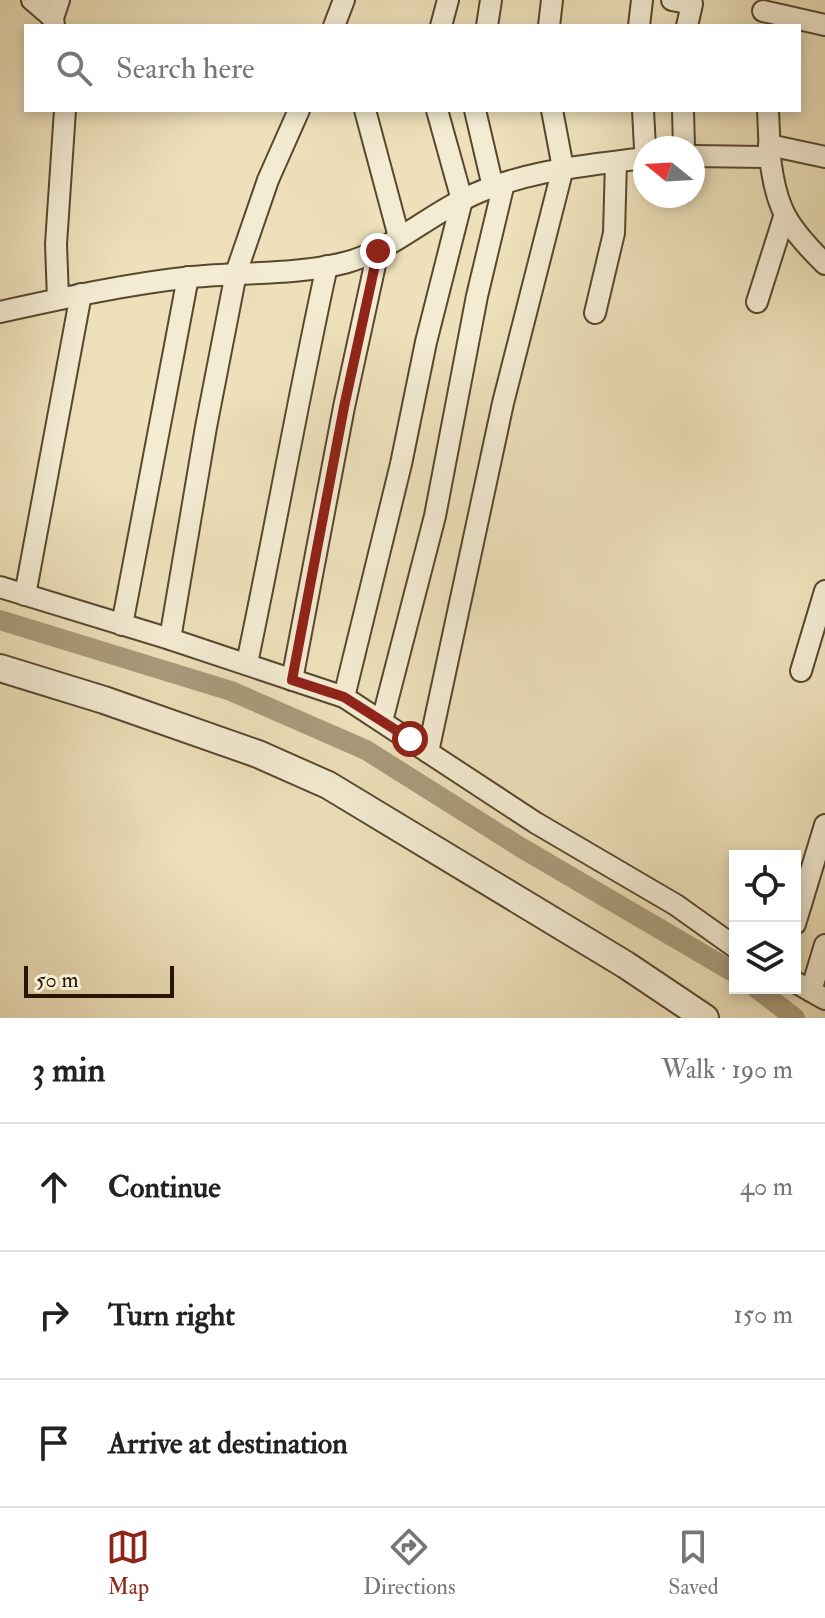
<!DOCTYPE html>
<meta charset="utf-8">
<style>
:root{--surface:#fff;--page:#f2f2f2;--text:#222;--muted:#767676;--line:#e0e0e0;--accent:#8f2418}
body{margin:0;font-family:"IM FELL Double Pica",serif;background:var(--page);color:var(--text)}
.controls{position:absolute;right:24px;bottom:24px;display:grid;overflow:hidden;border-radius:0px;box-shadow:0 4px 12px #0003}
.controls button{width:72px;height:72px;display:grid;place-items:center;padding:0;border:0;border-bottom:2px solid var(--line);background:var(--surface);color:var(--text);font:40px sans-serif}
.compass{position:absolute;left:633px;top:136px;width:72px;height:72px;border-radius:50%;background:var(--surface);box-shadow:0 4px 12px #0003;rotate:288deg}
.scale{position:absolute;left:24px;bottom:20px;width:150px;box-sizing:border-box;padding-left:8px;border:4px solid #271500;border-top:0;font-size:22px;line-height:28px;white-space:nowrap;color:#271500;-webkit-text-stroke:6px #f3ebd2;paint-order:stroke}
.stop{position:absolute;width:24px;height:24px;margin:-18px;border:6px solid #8f2418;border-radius:50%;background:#fff}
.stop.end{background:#8f2418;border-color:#fff;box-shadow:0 2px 8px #0008}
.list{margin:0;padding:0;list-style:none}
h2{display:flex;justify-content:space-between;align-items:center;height:104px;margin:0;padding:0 32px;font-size:34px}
h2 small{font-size:26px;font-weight:400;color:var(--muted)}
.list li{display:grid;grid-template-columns:52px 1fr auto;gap:24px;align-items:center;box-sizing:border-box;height:128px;padding:0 32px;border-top:2px solid var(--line)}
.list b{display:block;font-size:30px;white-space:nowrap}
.list em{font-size:26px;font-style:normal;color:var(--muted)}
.icon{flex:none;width:44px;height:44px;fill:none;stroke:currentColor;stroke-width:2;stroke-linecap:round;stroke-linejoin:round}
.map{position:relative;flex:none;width:825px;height:1018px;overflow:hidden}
.search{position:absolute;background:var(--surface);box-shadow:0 4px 12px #0003;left:24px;right:24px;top:24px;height:88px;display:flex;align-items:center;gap:20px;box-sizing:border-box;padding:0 28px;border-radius:0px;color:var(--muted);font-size:30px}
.sheet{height:488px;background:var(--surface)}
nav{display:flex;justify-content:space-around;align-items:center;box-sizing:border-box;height:112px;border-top:2px solid var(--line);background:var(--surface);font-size:22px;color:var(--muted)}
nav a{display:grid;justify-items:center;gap:4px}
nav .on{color:var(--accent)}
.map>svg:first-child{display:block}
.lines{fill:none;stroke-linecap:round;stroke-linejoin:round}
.canal{stroke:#aa9b7b;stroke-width:20}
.minor-casing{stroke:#58482e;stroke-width:24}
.tertiary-casing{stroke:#58482e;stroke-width:30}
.minor{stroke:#f3ebd2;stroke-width:20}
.tertiary{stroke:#f3ebd2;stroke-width:26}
.route{stroke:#8f2418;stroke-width:10}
</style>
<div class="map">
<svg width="825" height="1018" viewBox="0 0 825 1018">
<rect width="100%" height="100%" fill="#ede0ba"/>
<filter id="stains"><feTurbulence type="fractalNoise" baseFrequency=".0025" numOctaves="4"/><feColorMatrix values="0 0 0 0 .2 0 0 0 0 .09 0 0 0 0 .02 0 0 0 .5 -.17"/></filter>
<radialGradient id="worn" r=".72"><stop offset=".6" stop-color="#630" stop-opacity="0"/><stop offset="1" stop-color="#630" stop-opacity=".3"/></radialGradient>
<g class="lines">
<g class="canal">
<polyline points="0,620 231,691 366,750 520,847 735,973"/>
<polyline points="756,988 795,1018"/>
</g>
<g class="minor-casing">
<g id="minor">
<polyline points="32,0 53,18"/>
<polyline points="672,0 692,4 687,26"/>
<polyline points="763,11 825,25"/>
<polyline points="54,26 53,18 59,0"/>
<polyline points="334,26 344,0"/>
<polyline points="441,26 448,0"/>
<polyline points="487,26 491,0"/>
<polyline points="549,26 552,0"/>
<polyline points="639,26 642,0"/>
<polyline points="365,110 399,237"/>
<polyline points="475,110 493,187"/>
<polyline points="643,110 645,148"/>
<polyline points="683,110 684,148"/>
<polyline points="768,110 770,157"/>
<polyline points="769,145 825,157"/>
<path d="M 693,156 L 770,157 C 776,210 788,227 825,264"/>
<polyline points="58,299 56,244 65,110"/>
<polyline points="757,302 784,217"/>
<path d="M 0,312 C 63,298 127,284 192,277 C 242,272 295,275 344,263 C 388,252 422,220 462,200 C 519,171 583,166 645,158"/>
<polyline points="595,313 614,233 616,162"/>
<polyline points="0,587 170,639 344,697 536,823 676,905 735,947"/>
<polyline points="25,595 81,294"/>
<polyline points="122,625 188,277"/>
<polyline points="170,639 206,427 236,273 268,180 299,110"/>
<path d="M 247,663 C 275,531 298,398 327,266"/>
<polyline points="801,671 825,591"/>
<polyline points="292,680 344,407 378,251"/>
<polyline points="344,697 401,464 426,342 462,200 437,110"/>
<polyline points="382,721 435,516 477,296 504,183"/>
<polyline points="428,752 503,403 563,168 552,110"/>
<polyline points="795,924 825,825"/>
<polyline points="795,982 825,999"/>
<polyline points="811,991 825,945"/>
</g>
</g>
<g class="tertiary-casing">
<polyline id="tertiary" points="0,668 104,700 258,754 328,785 626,965 705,1018"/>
</g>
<use href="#minor" class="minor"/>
<use href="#tertiary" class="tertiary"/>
</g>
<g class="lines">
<polyline class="route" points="378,251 344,407 292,680 344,697 410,739"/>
</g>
<rect width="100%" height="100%" filter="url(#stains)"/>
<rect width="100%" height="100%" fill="url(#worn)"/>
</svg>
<div class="controls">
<button><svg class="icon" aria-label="locate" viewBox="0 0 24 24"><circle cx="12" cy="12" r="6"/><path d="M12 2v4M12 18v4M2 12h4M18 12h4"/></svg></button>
<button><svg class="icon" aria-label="layers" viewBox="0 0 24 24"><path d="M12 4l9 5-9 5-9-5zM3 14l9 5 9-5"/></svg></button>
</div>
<svg class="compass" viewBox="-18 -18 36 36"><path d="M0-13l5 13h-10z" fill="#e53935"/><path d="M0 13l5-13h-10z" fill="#767676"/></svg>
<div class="scale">50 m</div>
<div class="stop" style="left:410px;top:739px"></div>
<div class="stop end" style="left:378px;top:251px"></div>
<div class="search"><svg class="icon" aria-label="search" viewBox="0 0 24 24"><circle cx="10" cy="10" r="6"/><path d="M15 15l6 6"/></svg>Search here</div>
</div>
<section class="sheet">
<h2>3 min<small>Walk · 190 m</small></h2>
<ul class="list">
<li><svg class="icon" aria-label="ahead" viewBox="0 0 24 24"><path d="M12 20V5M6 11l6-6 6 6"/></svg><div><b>Continue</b></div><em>40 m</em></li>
<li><svg class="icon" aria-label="right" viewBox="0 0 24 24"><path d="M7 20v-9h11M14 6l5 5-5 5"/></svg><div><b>Turn right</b></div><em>150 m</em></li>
<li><svg class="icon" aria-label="arrive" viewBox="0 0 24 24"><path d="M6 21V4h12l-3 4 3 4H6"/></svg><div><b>Arrive at destination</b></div></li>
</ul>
</section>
<nav>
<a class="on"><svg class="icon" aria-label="map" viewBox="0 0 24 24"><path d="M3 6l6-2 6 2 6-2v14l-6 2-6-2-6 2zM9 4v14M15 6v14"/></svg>Map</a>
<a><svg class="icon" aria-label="directions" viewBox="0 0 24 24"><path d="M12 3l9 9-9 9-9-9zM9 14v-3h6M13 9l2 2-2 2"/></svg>Directions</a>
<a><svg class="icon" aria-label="saved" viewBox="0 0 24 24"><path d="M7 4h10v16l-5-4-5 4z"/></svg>Saved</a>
</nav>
